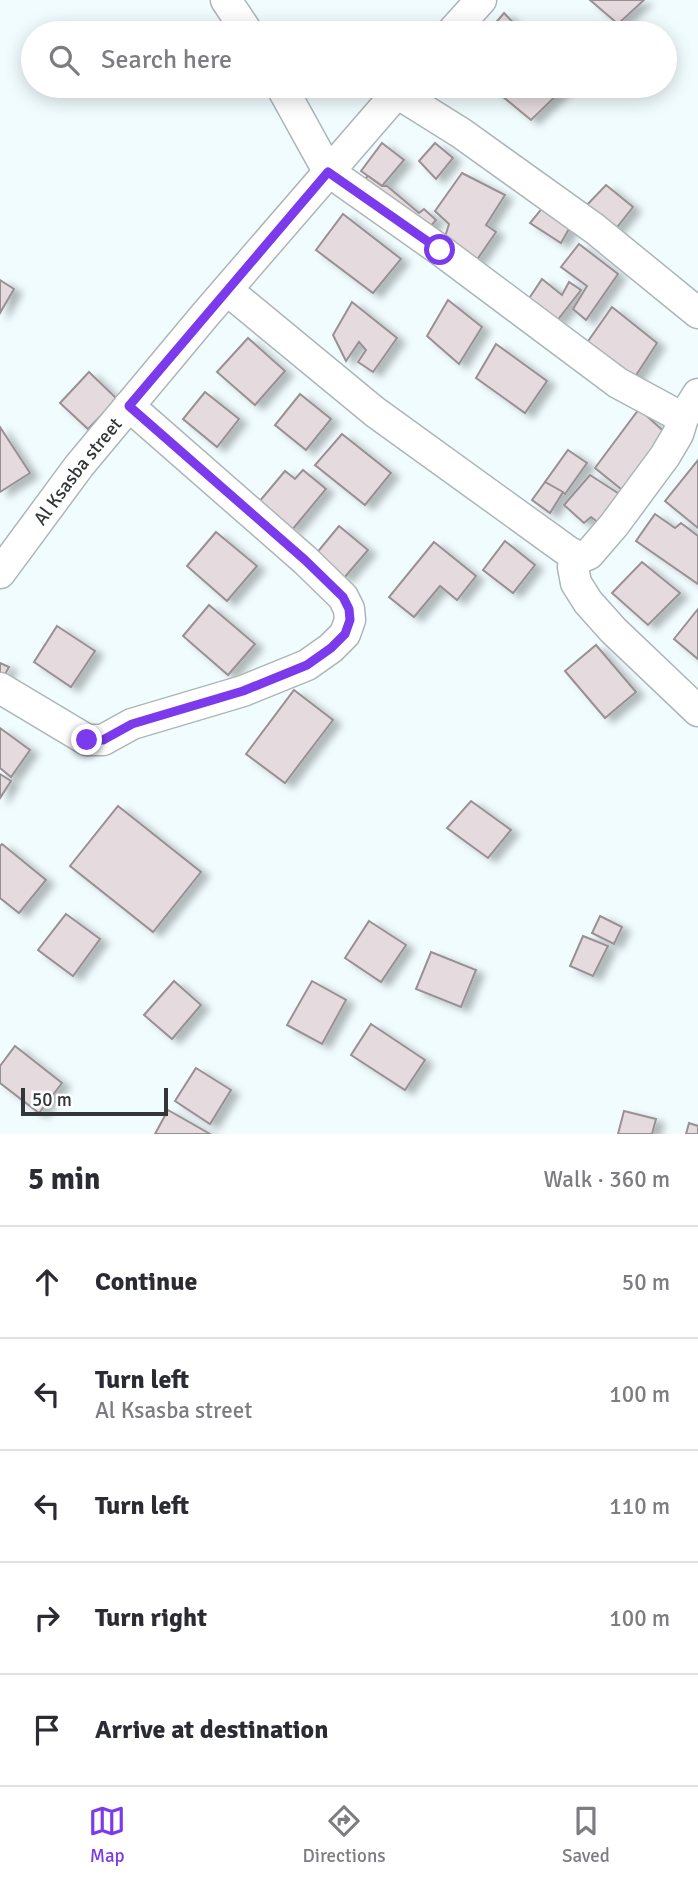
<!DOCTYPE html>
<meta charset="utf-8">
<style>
:root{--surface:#fff;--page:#f2f2f3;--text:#2b2b33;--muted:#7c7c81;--line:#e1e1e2;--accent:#7c3aed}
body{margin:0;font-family:Signika,sans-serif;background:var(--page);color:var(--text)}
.scale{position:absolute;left:21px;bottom:18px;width:147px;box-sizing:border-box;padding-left:7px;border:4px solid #323637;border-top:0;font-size:19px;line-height:24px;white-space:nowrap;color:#323637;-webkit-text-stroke:5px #fff;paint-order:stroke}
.stop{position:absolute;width:21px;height:21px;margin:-16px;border:5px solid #7c3aed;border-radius:50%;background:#fff}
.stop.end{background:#7c3aed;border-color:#fff;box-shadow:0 2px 7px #0008}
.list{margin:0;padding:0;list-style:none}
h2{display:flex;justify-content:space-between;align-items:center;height:91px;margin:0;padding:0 28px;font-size:30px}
h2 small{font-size:23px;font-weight:400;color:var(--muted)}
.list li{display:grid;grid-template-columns:46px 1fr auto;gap:21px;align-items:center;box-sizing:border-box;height:112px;padding:0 28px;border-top:2px solid var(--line)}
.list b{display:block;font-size:26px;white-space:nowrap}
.list p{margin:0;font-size:23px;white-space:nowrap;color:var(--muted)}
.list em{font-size:23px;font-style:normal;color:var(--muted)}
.icon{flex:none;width:38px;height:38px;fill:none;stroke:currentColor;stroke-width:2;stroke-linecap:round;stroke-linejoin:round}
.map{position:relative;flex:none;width:698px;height:1134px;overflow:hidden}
.search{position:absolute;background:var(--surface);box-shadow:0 4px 18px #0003;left:21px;right:21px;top:21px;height:77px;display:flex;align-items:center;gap:18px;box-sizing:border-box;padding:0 24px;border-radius:38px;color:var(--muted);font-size:26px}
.sheet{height:651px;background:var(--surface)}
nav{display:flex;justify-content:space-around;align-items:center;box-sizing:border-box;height:98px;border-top:2px solid var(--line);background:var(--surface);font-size:19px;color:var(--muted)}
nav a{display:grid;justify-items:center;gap:4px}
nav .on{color:var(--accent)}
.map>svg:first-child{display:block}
.building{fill:#e5dbdf;stroke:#999093;stroke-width:2;filter:url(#shadow)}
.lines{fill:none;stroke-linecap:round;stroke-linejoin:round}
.minor-casing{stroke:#acb6b8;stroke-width:33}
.minor{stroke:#fff;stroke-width:30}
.route{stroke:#7c3aed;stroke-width:9}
.labels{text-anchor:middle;stroke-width:7;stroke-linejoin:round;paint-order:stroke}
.street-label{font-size:19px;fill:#323637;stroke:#fff}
</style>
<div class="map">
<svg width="698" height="1134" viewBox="0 0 698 1134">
<defs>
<filter id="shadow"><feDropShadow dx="8" dy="4.5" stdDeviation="3.5" flood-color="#0004"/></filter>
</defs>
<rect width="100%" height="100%" fill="#f1fcfe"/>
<g class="building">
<polygon points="590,0 644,0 618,24"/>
<polygon points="504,13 523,33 487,33"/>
<polygon points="490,86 566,86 531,120"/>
<polygon points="382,143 404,160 382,186 361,171"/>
<polygon points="435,143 453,158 436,179 419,161"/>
<polygon points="462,173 505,195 486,225 496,232 474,264 444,240 449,224 435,211"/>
<polygon points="368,176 382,186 387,186 419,213 424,209 436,220 424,234 358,185"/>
<polygon points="606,185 633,207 614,231 585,207"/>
<polygon points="543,207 570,227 561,243 530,223"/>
<polygon points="343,214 401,259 373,293 316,250"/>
<polygon points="579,244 618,274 586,320 573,309 587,286 561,267"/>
<polygon points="542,279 562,295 569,282 581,290 556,322 528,300"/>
<polygon points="0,280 14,289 0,313"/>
<polygon points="448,300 482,327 459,364 427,336"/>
<polygon points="352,302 397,338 373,372 358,362 366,350 359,342 346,361 333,335"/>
<polygon points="612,307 657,343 631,383 584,347"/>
<polygon points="248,338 285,371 255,405 217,372"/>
<polygon points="496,344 547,381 525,413 476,378"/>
<polygon points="89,372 117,399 88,429 60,403"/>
<polygon points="205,392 239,419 217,447 183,419"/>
<polygon points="300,394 331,419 306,450 275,425"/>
<polygon points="639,409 670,437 626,493 595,468"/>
<polygon points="0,427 30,473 0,492"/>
<polygon points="342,434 391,473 365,505 315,465"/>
<polygon points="568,450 587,463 565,494 545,482"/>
<polygon points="698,460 698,528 665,501"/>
<polygon points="303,470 326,489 292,530 258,503 285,471 295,479"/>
<polygon points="590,475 624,497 604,527 591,517 584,523 564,505"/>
<polygon points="545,482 563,492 550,513 532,500"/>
<polygon points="655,514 675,528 681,523 698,536 698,584 636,541"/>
<polygon points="339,526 368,550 344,578 315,555"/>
<polygon points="216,532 257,566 227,601 187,566"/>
<polygon points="505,541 535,565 513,593 483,570"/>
<polygon points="434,542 476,576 457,600 440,586 414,617 389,597"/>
<polygon points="642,562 680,593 648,625 612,593"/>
<polygon points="209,605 255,644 228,675 183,636"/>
<polygon points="698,609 698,659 674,639"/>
<polygon points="57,626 95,651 71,687 34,662"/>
<polygon points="596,645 636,692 605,718 565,671"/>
<polygon points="0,663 9,667 4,676 0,674"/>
<polygon points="294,690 333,720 285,783 246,754"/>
<polygon points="0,728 30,750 11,777 0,768"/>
<polygon points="0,774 11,781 0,798"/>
<polygon points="471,801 511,830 488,858 447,828"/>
<polygon points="118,806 201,872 153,932 70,866"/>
<polygon points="2,844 46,880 19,913 0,898 0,846"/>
<polygon points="66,914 100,939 73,976 38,950"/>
<polygon points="600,916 622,927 614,944 592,933"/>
<polygon points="369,921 406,945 381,982 345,958"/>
<polygon points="583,936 608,946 593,976 570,966"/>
<polygon points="431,952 476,970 461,1007 416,989"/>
<polygon points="174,981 201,1005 172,1039 144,1015"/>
<polygon points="312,981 346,1000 322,1044 287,1025"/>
<polygon points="371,1024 425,1060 405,1090 351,1055"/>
<polygon points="15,1046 62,1083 39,1113 0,1083 0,1066"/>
<polygon points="196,1068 231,1090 210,1124 175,1101"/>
<polygon points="168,1110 210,1134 155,1134"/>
<polygon points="624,1111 656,1119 652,1134 618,1134"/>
<polygon points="689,1123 698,1126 698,1134 686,1134"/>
</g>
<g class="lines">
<g class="minor-casing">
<g id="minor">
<polyline points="226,0 248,33"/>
<polyline points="451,33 481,0"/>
<polyline points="281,86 328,171 440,250 618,383 683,418"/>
<polyline points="397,93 461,133 595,229 698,313"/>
<path d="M 227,290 L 375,412 L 555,542 C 565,549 577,561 589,554 L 614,525 L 665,456 L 678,434 L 683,418 L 698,394"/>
<polyline points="578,556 573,567 576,583 588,602 613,630 698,711"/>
<path id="s1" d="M 0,573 L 79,466 L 205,315 L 403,86"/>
<polyline points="0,688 87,740 103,740 132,724 243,691 307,665 331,648 345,634 350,620 349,609 343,597 305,560 129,406"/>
</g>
</g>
<use href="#minor" class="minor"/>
</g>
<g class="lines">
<polyline class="route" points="87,740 103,740 132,724 243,691 307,665 331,648 345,634 350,620 349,609 343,597 305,560 129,406 328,172 440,250"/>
</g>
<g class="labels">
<g class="street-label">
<text dy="7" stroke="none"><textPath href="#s1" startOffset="128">Al Ksasba street</textPath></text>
</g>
</g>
</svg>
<div class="scale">50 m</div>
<div class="stop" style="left:440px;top:250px"></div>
<div class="stop end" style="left:87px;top:740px"></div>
<div class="search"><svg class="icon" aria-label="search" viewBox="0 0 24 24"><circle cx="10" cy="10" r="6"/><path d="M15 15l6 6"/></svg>Search here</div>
</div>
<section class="sheet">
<h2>5 min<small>Walk · 360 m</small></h2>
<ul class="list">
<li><svg class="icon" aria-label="ahead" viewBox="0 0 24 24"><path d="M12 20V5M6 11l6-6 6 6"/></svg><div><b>Continue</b></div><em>50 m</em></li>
<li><svg class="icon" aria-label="left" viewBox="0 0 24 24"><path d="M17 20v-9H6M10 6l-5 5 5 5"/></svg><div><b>Turn left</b><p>Al Ksasba street</p></div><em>100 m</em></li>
<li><svg class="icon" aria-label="left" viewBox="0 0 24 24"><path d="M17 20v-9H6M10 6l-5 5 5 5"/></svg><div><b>Turn left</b></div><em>110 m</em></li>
<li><svg class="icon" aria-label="right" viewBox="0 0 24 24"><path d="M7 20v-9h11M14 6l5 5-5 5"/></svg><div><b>Turn right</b></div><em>100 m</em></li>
<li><svg class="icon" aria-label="arrive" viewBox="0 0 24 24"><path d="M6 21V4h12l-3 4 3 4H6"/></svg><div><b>Arrive at destination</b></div></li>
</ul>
</section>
<nav>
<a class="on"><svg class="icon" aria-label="map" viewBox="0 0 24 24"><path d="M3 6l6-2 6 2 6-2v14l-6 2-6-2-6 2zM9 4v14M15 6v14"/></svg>Map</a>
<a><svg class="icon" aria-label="directions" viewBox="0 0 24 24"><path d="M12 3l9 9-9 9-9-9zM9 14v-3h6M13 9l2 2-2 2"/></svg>Directions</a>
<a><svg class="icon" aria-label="saved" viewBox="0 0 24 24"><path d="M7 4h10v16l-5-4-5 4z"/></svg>Saved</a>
</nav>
